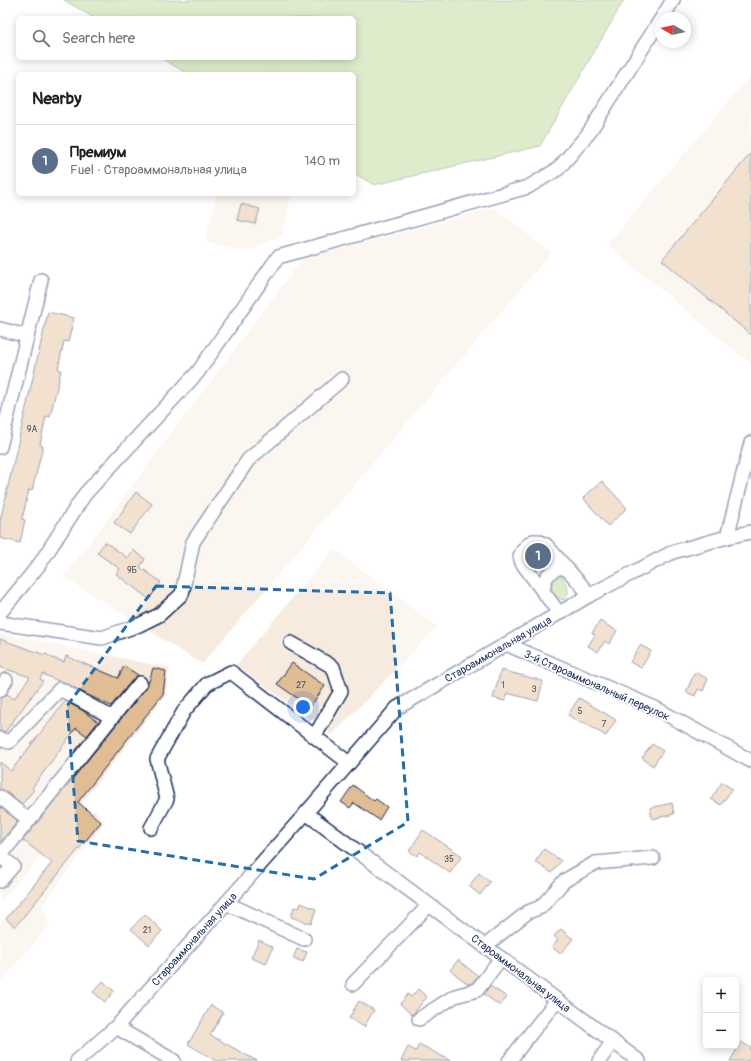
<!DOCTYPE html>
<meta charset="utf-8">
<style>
:root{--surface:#fff;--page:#f2f2f2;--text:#202124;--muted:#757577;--line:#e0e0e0;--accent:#1f6fb2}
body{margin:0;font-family:Pangolin,sans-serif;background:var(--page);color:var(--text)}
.controls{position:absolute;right:12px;bottom:12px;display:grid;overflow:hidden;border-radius:6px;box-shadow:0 2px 10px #0003}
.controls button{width:36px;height:36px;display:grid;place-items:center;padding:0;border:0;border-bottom:1px solid var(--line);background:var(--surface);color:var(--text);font:20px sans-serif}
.compass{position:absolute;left:655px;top:12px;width:36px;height:36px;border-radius:50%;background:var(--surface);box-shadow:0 2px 10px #0003;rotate:279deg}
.you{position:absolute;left:303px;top:707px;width:14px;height:14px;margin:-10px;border:3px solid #fff;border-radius:50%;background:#1a73e8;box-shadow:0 0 0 6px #1a73e833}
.badge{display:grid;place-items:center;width:26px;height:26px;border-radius:50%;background:var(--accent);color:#fff;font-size:13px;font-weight:700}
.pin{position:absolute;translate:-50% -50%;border:2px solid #fff;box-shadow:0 1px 4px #0006}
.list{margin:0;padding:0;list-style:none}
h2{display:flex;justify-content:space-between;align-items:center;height:52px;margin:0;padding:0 16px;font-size:17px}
h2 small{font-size:13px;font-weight:400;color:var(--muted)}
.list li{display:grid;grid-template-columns:26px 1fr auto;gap:12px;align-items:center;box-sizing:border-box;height:72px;padding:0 16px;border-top:1px solid var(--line)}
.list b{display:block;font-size:15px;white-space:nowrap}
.list p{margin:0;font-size:13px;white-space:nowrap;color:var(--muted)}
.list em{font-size:13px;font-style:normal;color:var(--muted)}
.icon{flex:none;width:22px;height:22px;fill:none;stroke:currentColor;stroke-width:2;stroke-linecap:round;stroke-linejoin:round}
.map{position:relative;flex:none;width:751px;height:1061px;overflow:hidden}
.search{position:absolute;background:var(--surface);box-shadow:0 2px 10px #0003;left:16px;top:16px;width:340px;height:44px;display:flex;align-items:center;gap:10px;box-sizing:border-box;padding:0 14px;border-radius:6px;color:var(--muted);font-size:15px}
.panel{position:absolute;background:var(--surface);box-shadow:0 2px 10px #0003;left:16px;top:72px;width:340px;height:124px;border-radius:6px}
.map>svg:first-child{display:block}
.built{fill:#f6ebde}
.green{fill:#b7d58d;stroke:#698276}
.building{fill:#e0bd92;stroke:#1b2f5e}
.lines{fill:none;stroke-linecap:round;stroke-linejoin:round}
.minor-casing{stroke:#1b2f5e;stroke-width:16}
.minor{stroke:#fff;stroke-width:13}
.marked{fill:none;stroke:#1f6fb2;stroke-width:3;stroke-dasharray:8 5;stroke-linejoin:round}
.labels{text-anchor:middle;stroke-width:3.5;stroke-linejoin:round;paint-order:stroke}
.number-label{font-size:9px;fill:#4c526b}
.street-label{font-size:11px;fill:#1b2f5e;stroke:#fff}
</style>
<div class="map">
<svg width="751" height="1061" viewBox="0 0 751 1061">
<rect width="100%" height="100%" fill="#fff"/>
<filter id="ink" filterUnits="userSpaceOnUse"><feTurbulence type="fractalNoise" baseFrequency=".025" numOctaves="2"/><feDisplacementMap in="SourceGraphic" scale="8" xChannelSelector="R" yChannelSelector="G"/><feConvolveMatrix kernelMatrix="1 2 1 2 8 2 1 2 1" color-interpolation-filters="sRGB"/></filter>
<g filter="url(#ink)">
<g class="built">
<polygon points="751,75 751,364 607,245"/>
<polygon points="217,194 290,194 291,196 282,235 247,251 205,242"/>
<polygon points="494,208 551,253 202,664 64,577 302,259"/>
<polygon points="334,549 437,627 332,735 236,665"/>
<polygon points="0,633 169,668 166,695 34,864 0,902"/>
<polygon points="94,810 104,822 42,906 50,925 0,982 0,924"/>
</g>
<g class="green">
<polygon points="64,0 624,0 540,146 374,185 354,173 354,74 188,74 161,58 354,58 354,18 94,18"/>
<path d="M 557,576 L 562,577 C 566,585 572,591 565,599 L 562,600 C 555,596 551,590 551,581 Z"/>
</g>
<g class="building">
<polygon points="751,153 751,335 662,260"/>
<polygon points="241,204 260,209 255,224 237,220"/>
<polygon points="48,312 74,318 68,342 64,341 58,369 61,370 50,417 46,416 40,445 43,446 32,491 29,490 22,519 25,520 20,543 0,538 0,521"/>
<polygon points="602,481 627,508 608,526 583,498"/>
<polygon points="136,492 152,504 130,534 114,523"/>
<polygon points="105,542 128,558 133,550 145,559 140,567 161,582 149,599 116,574 120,569 97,553"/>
<polygon points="600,621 617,631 609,644 605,641 598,652 588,646 595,635 592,633"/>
<polygon points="0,639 45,655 46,654 52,658 64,662 66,656 118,678 124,666 138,675 134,678 111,706 86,694 64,682 58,681 43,674 40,679 43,681 5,732 0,731 0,698 4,697 7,694 14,699 30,677 0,667"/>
<polygon points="640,645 651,651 641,668 630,662"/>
<polygon points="292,663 325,686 310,707 277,684"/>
<polygon points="153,668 166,671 163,694 78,802 101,822 15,927 6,919 52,863 23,840 146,688 148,685 148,681 149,682"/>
<polygon points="501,670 543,681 538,701 507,693 505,701 493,698"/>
<polygon points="695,672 708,679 703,691 698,689 695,696 686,692"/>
<polygon points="579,698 616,720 606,736 583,722 582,724 568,715"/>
<polygon points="65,701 82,710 98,722 87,736 76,728 32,788 34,790 22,804 5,791 0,789 0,762 11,771"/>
<polygon points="652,744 663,751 653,766 642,758"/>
<polygon points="722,782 732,789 721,805 711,799"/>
<polygon points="353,785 374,801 376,799 387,807 379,820 354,803 350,808 341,802"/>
<polygon points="672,803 674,814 652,819 650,808"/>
<polygon points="0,807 18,821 0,842"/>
<polygon points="423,830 462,856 450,873 420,852 417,856 409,851"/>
<polygon points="544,849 561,861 552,873 535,862"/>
<polygon points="479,873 490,882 480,895 469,886"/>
<polygon points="301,903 316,909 311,924 291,917 294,907 299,908"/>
<polygon points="145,914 162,931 149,945 131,929"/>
<polygon points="561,929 573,939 560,954 552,947 558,940 554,936"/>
<polygon points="259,940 273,947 266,964 251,958"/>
<polygon points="297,949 307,952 303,962 293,958"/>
<polygon points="458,960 478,976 472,983 468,984 450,970"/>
<polygon points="103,981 114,991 105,1002 93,992"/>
<polygon points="490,986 507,997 500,1006 484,994"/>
<polygon points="418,989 427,997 412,1015 400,1004 408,994 411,997"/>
<polygon points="359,1001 374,1010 364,1027 349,1018"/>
<polygon points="211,1005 223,1013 210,1035 257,1061 216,1061 188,1044"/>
<polygon points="741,1042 751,1048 751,1056 748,1061 730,1061"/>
<polygon points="419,1044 451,1061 401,1061 408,1047 416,1051"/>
</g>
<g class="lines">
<g class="minor-casing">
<g id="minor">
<polyline points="662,18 673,0"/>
<polyline points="0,329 27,336"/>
<polyline points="0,447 41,280"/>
<polyline points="727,537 751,443"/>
<path d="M 543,592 C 544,578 547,573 560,567 L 568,570"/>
<polyline points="0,613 39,565 85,494 198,372 278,257 528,187 558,169 588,134 661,19"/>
<path d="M 559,613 L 522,563 L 520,556 C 523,549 527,545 533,541 L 538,541 L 546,545 L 590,595"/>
<polyline points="0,623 102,638 139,625 159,615 182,594 193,542 248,460 342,379"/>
<polyline points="291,643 333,667 341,691 320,727 314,736"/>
<polyline points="506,644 655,708 751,761"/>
<polyline points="0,690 6,680"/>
<polyline points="0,739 9,742 60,689 111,717"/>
<polyline points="0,797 29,820"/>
<polyline points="306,813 639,1061"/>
<polyline points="151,828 167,799 157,759 184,711 207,684 231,672 349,763"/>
<polyline points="0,856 140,683"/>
<polyline points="0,856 13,866 0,881"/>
<polyline points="226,903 304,939"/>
<polyline points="485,946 528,912 541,907 564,881 595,863 653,858"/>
<polyline points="353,984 429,905"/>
<polyline points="419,1019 455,996 477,990 501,958"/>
<polyline points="116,1027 174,1061"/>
<polyline points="77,1061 116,1027 306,813 397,708 590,595 673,552 727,537 751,532"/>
<polyline points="509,1061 557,1000"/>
<polyline points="599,1061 613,1041"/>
</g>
</g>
<use href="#minor" class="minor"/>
</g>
</g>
<path d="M0 0H751V1061H0ZM 156,586 L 390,593 L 408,822 L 314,879 L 78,841 L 67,706 Z" fill="#fff" fill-opacity=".55" fill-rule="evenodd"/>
<path class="marked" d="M 156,586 L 390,593 L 408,822 L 314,879 L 78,841 L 67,706 Z"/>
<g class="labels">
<g class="number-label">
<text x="32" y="432">9А</text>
<text x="132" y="573">9Б</text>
<text x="301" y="688">27</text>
<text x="503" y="688">1</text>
<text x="534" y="692">3</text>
<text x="580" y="714">5</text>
<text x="604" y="727">7</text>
<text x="449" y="862">35</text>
<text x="147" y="933">21</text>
</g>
<g class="street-label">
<text transform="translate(498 649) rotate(-30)" y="4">Староаммональная улица</text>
<text transform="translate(597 685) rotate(24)" y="4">3-й Староаммональный переулок</text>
<text transform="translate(194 939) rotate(-48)" y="4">Староаммональная улица</text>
<text transform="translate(521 973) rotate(37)" y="4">Староаммональная улица</text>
</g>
</g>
</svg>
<div class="controls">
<button>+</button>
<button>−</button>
</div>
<svg class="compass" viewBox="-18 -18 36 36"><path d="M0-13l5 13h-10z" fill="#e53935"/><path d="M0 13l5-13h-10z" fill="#757577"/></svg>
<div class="you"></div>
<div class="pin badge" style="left:538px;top:556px;background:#5c6f8a">1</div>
<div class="search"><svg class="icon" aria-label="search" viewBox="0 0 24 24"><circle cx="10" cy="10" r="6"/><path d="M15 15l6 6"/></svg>Search here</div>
<section class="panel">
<h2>Nearby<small></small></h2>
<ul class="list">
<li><span class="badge" style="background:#5c6f8a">1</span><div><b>Премиум</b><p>Fuel · Староаммональная улица</p></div><em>140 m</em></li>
</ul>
</section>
</div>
